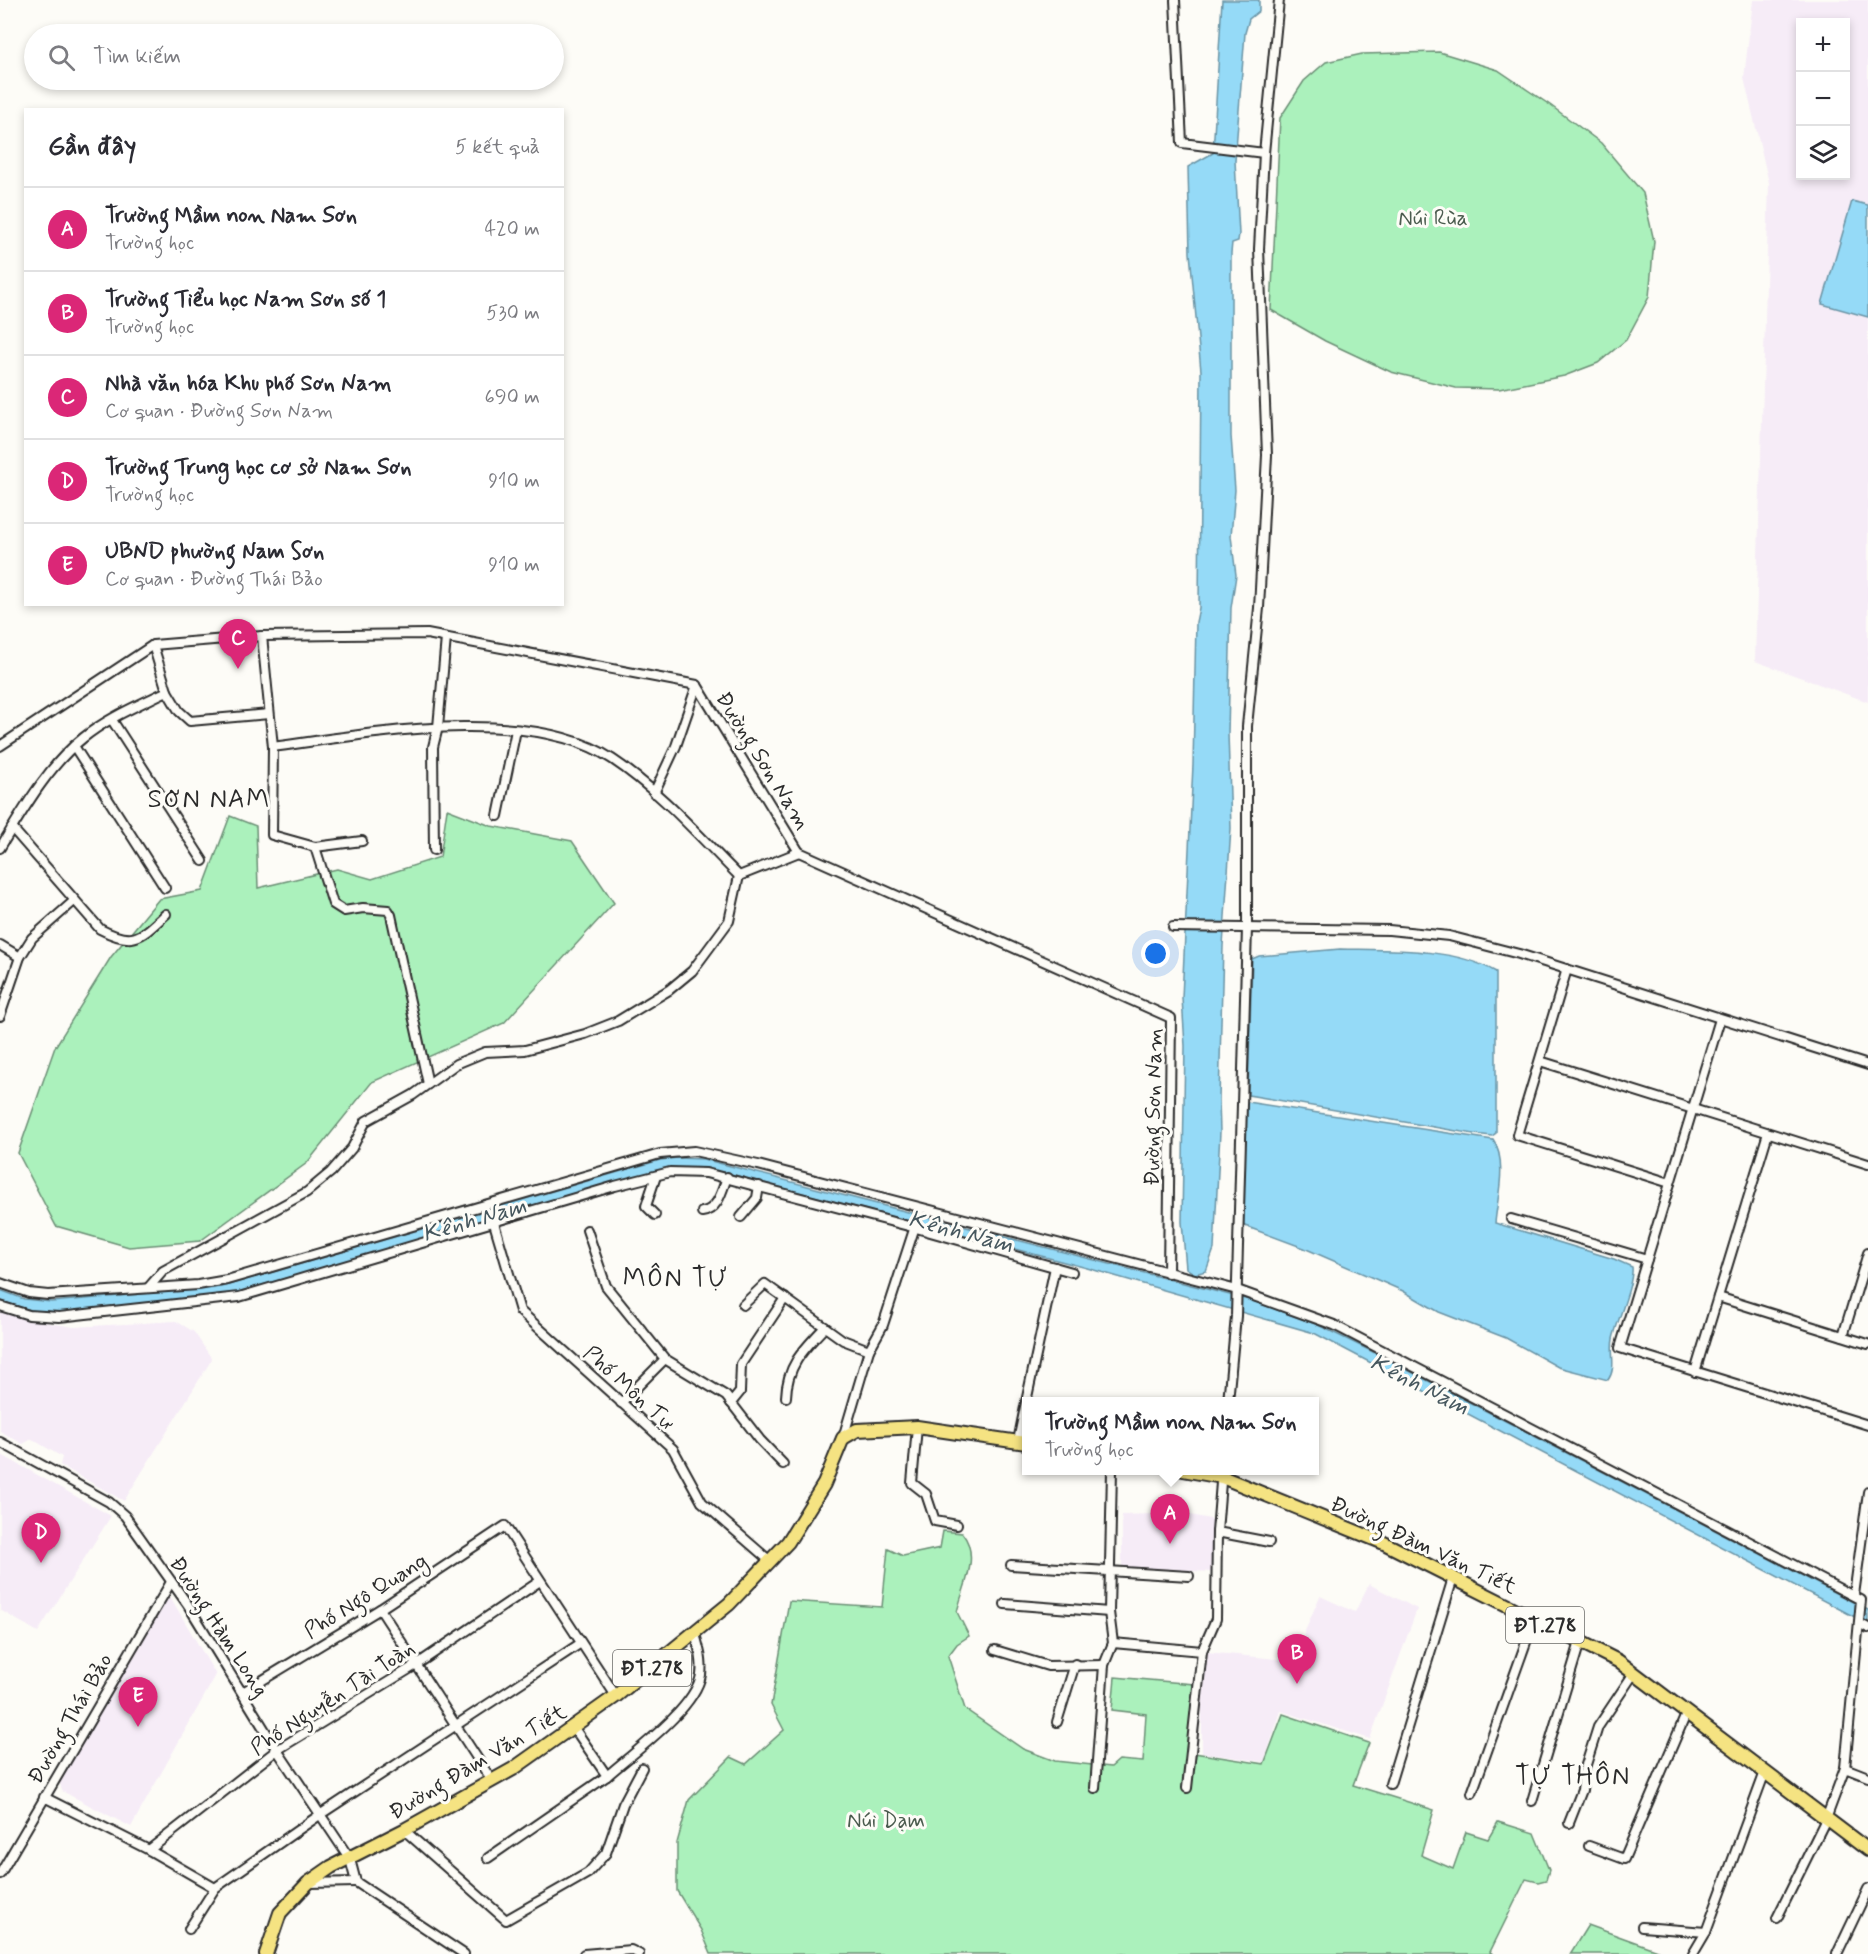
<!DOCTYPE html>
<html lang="vi">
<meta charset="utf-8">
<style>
:root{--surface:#fff;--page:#f2f2f3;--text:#2b2b33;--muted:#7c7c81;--line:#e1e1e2;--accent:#db2777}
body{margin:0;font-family:Mynerve,sans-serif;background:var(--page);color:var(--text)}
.controls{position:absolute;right:18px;top:18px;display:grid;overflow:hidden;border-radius:0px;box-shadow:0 3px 9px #0003}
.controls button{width:54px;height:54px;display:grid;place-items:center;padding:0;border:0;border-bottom:2px solid var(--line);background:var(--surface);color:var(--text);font:30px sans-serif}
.you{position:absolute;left:1156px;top:954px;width:21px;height:21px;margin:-15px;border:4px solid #fff;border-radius:50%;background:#1a73e8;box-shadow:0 0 0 9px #1a73e833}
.badge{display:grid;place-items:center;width:39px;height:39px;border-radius:50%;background:var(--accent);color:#fff;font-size:20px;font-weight:700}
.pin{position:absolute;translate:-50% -50px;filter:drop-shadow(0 2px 3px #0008)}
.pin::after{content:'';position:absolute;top:32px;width:21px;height:18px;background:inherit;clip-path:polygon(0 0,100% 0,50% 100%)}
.popup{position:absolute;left:1022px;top:1397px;width:297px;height:78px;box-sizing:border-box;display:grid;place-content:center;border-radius:0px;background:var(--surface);filter:drop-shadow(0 2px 4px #0005);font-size:20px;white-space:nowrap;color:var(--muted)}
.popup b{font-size:22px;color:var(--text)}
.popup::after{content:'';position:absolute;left:50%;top:100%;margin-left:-12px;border:12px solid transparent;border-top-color:var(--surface)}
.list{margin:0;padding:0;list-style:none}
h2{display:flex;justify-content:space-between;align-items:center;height:78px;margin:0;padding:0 24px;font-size:26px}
h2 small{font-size:20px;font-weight:400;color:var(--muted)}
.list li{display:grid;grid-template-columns:39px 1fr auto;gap:18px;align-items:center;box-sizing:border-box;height:84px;padding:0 24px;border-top:2px solid var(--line)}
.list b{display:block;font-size:22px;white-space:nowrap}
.list p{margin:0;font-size:20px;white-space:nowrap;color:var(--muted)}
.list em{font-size:20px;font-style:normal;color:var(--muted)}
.icon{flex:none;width:33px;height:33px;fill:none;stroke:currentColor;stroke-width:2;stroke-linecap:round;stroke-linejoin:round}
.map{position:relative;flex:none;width:1868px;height:1954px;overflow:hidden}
.search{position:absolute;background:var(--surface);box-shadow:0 3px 9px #0003;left:24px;top:24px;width:540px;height:66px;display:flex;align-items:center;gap:15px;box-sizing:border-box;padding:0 21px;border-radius:33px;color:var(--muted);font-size:22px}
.panel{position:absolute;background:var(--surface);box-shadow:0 3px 9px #0003;left:24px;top:108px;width:540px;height:498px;border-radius:0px}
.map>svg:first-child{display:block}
.built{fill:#f6ecf7;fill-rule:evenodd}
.green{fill:#abf1bc;stroke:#6b8e74;stroke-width:1.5}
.water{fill:#95daf7;stroke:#6b94a5;stroke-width:1.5}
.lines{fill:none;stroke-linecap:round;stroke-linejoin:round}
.street-casing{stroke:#2b2b2b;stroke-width:12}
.primary-casing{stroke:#2b2b2b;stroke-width:16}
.street{stroke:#fdfcf7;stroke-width:8}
.primary{stroke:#f5e382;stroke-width:12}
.labels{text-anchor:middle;stroke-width:6;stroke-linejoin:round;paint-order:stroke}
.shield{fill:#fdfcf7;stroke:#6a6a68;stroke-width:1.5}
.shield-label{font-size:21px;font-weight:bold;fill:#2b2b2b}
.park-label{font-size:22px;fill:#4b5c4f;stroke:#fdfcf7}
.street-label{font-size:22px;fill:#2b2b2b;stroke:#fdfcf7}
.water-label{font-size:24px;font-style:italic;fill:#46575e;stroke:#fdfcf7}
.quarter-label{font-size:26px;letter-spacing:1.5px;fill:#2b2b2b;stroke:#fdfcf7}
</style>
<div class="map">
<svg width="1868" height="1954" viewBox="0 0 1868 1954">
<rect width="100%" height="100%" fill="#fdfcf7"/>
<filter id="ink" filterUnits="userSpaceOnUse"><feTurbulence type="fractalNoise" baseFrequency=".0167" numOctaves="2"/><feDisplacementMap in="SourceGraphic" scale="12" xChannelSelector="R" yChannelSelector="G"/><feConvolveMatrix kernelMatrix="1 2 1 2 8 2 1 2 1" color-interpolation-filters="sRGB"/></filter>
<g filter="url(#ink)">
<g class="built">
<path d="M 1753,0 L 1868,0 L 1868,702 L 1755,661 L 1769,183 L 1744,78 ZM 1800,22 L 1846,22 L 1846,176 L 1800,176 Z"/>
<polygon points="0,1309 25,1319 74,1327 176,1321 194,1332 212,1359 124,1501 60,1465 62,1457 32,1439 23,1444 0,1431"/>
<polygon points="0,1454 111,1516 38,1632 0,1610"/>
<polygon points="1181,1513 1220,1521 1213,1572 1122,1568 1122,1515"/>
<polygon points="1369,1584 1417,1609 1370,1739 1281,1711 1264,1762 1202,1753 1202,1706 1207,1652 1296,1661 1306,1628 1320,1596 1355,1612"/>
<polygon points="168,1593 216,1675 131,1827 62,1791 59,1780"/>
</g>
<g class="green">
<polygon points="1439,52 1498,70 1550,105 1601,143 1643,193 1654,241 1649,297 1626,340 1598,363 1564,376 1499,389 1456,388 1391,372 1325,341 1271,310 1280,118 1304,81 1326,62 1362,54"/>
<polygon points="447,809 491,826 572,841 614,903 504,1023 372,1082 307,1163 200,1241 129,1247 56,1226 18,1153 55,1047 111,957 159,899 202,891 230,816 256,826 258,888 337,869 372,879 440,857"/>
<path d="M 943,1531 L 962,1533 C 981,1556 963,1586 957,1612 L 969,1636 L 957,1644 L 948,1656 L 965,1709 L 1023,1749 L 1055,1761 L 1111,1767 L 1119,1760 L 1143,1762 L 1146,1714 L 1112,1710 L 1115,1677 L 1194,1684 L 1188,1752 L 1264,1764 L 1283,1714 L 1369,1743 L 1353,1785 L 1434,1810 L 1421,1855 L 1453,1869 L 1466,1832 L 1488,1839 L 1498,1822 L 1534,1833 L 1549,1870 L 1546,1880 L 1538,1882 L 1526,1879 L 1490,1952 L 1493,1954 L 711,1954 L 701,1930 L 677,1891 L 677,1843 L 689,1800 L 731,1757 L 746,1764 L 784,1730 L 771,1705 L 789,1601 L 882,1607 L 888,1549 L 903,1556 L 940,1548 Z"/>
<polygon points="1588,1925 1668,1954 1570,1954"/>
</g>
<g class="water">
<polygon points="1222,0 1259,0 1259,11 1249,19 1245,33 1235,161 1239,234 1238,241 1232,243 1231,253 1231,436 1235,490 1231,536 1236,575 1231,608 1228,733 1231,828 1223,946 1219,1100 1220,1132 1214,1249 1206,1271 1195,1274 1186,1268 1182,1222 1185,1046 1182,998 1193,765 1196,622 1199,608 1201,371 1190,253 1188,167 1213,153"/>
<polygon points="1852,201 1868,205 1868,317 1822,304"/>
<path d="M 1340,949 C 1388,950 1454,947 1496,972 L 1496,1133 L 1492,1136 L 1474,1134 L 1248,1095 L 1252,959 L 1259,956 Z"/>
<path d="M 1247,1102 L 1493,1140 C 1508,1161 1497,1199 1495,1223 L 1614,1259 L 1632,1267 C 1634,1283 1617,1321 1613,1339 C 1610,1353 1617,1368 1608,1380 L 1558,1367 L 1506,1338 L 1439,1312 L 1403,1291 L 1304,1248 L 1245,1226 L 1242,1223 L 1245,1103 Z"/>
<polygon points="677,1158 703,1159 1253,1301 1318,1325 1371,1351 1868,1610 1868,1624 1314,1333 1087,1268 726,1173 696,1168 670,1168 224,1296 58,1313 34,1311 0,1301 0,1290 24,1299 51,1302 221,1287 660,1160"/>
</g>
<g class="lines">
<g class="street-casing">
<g id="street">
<polyline points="1175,0 1182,143 1264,153"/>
<polyline points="262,636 273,747 272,835 315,847 362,841"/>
<polyline points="153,645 167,691"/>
<polyline points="112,720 203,861"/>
<polyline points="0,746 153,645 262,636 427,634 697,685 799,852 1171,1018 1168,1273"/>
<polyline points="74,746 165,888"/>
<path d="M 273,747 C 367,734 529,704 612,759 C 660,791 699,836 739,876"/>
<polyline points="654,793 676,746 697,685"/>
<polyline points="498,816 516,730"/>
<path d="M 12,828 L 100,929 C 134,947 141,937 166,914"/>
<polyline points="315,847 333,904 344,911 363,908 388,910 391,915 428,1084"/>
<path d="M 0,848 C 23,810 48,766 83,738 C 107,718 139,705 167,691 L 179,711 L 190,721 L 269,714"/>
<polyline points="434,850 433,747 438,727 446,638"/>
<polyline points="739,876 799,852"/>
<polyline points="1173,927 1389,930 1449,936 1519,954 1868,1065"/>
<polyline points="0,945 20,957"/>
<polyline points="1567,969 1517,1135 1670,1183"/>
<polyline points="0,1016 20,957 32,938 74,901"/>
<polyline points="1720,1019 1620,1348 1868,1425"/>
<polyline points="1540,1061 1868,1164"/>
<path d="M 702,1212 C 718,1210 722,1191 727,1177"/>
<polyline points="655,1215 646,1206 656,1176"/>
<polyline points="741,1217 757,1198 759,1186"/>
<polyline points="1511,1219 1647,1259"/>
<polyline points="494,1223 520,1311 673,1449 702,1502 770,1561"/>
<polyline points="587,1230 606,1286 665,1359 726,1396 760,1440 783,1464"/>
<polyline points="0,1283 29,1293 48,1295 198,1285 227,1280 660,1154 694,1151 758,1165 1237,1290 1334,1325 1861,1600 1845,1768 1826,1819 1777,1918"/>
<polyline points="149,1287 163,1271 307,1192 331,1172 352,1148 366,1121 413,1095 456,1064 485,1052 525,1050 585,1034 618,1021 669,990 692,971 729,921 739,876"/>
<polyline points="1718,1297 1868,1344"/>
<polyline points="743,1305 765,1284 843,1340 869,1350"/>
<polyline points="0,1306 29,1315 59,1317 239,1297 615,1186 670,1172 706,1173 916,1228 1072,1272"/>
<polyline points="1843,1336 1868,1253"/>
<polyline points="1695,1372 1768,1133"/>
<path d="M 786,1397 C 787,1365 804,1349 825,1327"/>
<polyline points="1026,1402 1055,1267"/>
<polyline points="1228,1402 1236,1316 1247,928 1247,726 1259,608 1267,455 1259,249 1264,153 1279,0"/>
<polyline points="621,1403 665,1359"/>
<polyline points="731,1403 740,1392 741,1364 785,1298"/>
<polyline points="917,1427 912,1483 926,1494 935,1521 957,1525"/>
<polyline points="843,1438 869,1350 883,1325 921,1208"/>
<polyline points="1018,1441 1026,1402"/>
<polyline points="0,1442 109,1502 125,1516 188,1605 277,1750 350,1859 356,1882 464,1954"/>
<polyline points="1217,1532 1269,1542"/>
<polyline points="1011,1565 1189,1576"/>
<polyline points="1854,1595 1868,1492"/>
<polyline points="1005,1604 1109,1612"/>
<polyline points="380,1609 492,1781"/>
<polyline points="1859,1623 1868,1628"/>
<polyline points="1113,1643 1202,1651"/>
<polyline points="995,1650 1048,1666 1104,1665"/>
<polyline points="243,1692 380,1609 505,1526 616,1696"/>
<polyline points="1057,1722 1075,1664"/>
<polyline points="1845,1768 1868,1777"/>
<path d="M 607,1776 C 634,1752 695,1709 701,1675 C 703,1661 699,1648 695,1634"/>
<polyline points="1390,1784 1453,1578"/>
<polyline points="1095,1788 1104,1665 1113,1643 1109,1612 1112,1470"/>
<polyline points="1187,1788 1202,1651 1216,1619 1217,1532 1222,1470"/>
<polyline points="1472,1793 1534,1620"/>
<polyline points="44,1797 149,1850 215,1888"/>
<polyline points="1532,1801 1580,1642"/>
<polyline points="1569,1823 1582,1790 1584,1771 1598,1727 1634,1673"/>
<polyline points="404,1830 506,1920 588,1873 606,1853 623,1804 642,1768"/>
<polyline points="1589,1846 1624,1859 1687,1712"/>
<polyline points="149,1850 277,1750 416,1665 540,1581"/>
<polyline points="488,1858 607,1776 574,1728"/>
<polyline points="0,1874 171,1582"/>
<polyline points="310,1883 356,1882"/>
<polyline points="1642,1927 1706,1932"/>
<polyline points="189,1929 215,1888 321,1814 581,1643"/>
<polyline points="584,1954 631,1950 639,1954"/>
<polyline points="1693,1954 1706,1932 1765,1772"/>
<polyline points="1837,1954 1868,1889"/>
</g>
</g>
<g class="primary-casing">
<g id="primary">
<polyline points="1183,1470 1222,1477 1384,1543 1618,1661 1868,1850"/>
<polyline points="266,1954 280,1913 308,1883 331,1867 404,1830 513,1769 616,1696 729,1604 788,1542 824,1484 843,1438 857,1430 917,1427 1026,1443"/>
</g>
</g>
<use href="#street" class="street"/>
<use href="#primary" class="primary"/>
</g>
</g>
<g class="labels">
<g class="shield">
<rect x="1506" y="1607" width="78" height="36" rx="4.5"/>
<rect x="613" y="1650" width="78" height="36" rx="4.5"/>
</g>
<g class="shield-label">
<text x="1545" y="1632">ĐT.278</text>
<text x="652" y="1675">ĐT.278</text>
</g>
<g class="park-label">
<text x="1433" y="225">Núi Rùa</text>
<text x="886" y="1827">Núi Dạm</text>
</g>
<g class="street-label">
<text transform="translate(764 760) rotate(58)" y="8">Đường Sơn Nam</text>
<text transform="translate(1152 1107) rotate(-89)" y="8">Đường Sơn Nam</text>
<text transform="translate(630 1387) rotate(42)" y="8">Phố Môn Tự</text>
<text transform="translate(1424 1544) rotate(25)" y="8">Đường Đàm Văn Tiết</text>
<text transform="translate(365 1595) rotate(-32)" y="8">Phố Ngô Quang</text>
<text transform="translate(220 1626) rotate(57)" y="8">Đường Hàm Long</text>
<text transform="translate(332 1697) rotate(-33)" y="8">Phố Nguyễn Tài Toàn</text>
<text transform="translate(69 1718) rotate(-60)" y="8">Đường Thái Bảo</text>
<text transform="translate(477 1761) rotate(-31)" y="8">Đường Đàm Văn Tiết</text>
</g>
<g class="water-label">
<text transform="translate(474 1219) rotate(-16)" y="8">Kênh Nam</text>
<text transform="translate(961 1231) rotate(15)" y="8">Kênh Nam</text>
<text transform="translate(1420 1384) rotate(27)" y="8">Kênh Nam</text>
</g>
<g class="quarter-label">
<text x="209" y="807">SƠN NAM</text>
<text x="676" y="1286">MÔN TỰ</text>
<text x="1573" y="1784">TỰ THÔN</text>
</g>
</g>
</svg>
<div class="controls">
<button>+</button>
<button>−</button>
<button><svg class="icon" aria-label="layers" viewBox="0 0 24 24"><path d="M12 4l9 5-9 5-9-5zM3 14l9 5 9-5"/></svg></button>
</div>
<div class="you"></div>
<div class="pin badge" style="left:1170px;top:1544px">A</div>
<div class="popup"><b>Trường Mầm non Nam Sơn</b>Trường học</div>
<div class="pin badge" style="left:1297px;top:1684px">B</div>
<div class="pin badge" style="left:238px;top:669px">C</div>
<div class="pin badge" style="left:41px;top:1563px">D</div>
<div class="pin badge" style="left:138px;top:1727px">E</div>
<div class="search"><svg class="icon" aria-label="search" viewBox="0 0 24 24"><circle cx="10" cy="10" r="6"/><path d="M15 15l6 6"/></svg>Tìm kiếm</div>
<section class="panel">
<h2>Gần đây<small>5 kết quả</small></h2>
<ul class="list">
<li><span class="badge">A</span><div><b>Trường Mầm non Nam Sơn</b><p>Trường học</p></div><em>420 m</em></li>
<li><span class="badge">B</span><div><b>Trường Tiểu học Nam Sơn số 1</b><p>Trường học</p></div><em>530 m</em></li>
<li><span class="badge">C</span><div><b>Nhà văn hóa Khu phố Sơn Nam</b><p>Cơ quan · Đường Sơn Nam</p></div><em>690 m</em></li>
<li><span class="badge">D</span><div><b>Trường Trung học cơ sở Nam Sơn</b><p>Trường học</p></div><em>910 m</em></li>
<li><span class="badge">E</span><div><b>UBND phường Nam Sơn</b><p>Cơ quan · Đường Thái Bảo</p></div><em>910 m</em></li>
</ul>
</section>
</div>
